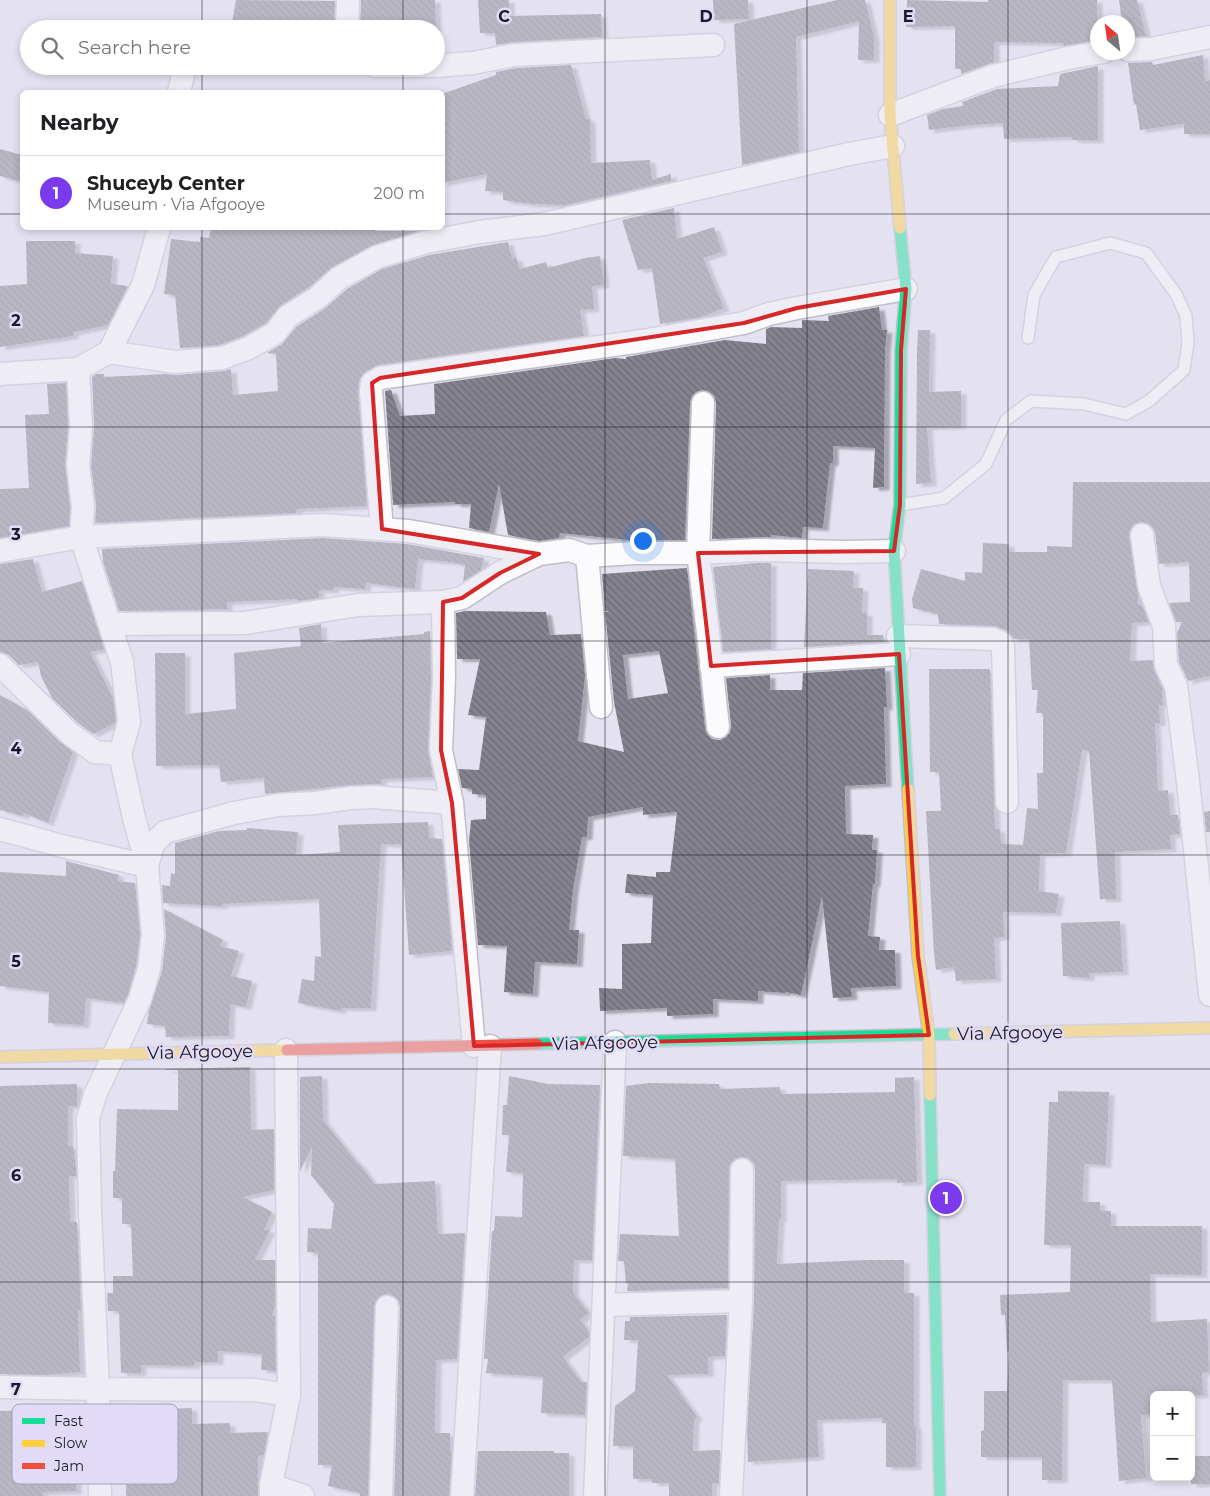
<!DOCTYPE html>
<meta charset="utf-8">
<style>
:root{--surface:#fff;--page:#f2f2f2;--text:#202124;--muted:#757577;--line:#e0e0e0;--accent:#7c3aed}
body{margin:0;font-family:Montserrat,sans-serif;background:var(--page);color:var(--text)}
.controls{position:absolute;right:15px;bottom:15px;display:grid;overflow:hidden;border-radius:8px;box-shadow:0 2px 8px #0003}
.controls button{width:45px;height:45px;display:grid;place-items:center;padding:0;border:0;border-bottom:1px solid var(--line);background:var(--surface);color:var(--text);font:25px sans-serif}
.compass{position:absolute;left:1090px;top:15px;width:45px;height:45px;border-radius:50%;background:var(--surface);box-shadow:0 2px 8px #0003;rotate:331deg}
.you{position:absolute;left:642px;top:540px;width:18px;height:18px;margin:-12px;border:4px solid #fff;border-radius:50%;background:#1a73e8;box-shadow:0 0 0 8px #1a73e833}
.badge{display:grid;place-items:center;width:32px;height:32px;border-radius:50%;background:var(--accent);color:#fff;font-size:16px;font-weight:700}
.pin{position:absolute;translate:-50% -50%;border:2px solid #fff;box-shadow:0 1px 5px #0006}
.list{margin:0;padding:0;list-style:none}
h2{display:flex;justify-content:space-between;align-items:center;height:65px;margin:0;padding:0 20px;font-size:21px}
h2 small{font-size:16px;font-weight:400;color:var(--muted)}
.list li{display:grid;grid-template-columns:32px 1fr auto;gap:15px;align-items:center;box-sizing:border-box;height:75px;padding:0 20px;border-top:1px solid var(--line)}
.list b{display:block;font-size:19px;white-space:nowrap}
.list p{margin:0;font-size:16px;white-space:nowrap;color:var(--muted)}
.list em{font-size:16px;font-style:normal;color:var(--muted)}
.icon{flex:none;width:28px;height:28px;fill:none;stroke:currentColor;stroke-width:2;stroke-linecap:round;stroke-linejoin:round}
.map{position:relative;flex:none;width:1210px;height:1496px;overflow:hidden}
.search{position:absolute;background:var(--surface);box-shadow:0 2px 8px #0003;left:20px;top:20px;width:425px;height:55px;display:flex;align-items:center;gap:12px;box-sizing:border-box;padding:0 18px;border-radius:28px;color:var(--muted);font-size:19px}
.panel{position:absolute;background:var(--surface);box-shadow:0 2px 8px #0003;left:20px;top:90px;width:425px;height:140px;border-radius:8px}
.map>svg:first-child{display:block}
.building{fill:url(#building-back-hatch);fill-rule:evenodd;filter:url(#shadow)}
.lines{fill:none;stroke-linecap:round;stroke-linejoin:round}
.lane-casing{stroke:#c0beca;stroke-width:14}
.street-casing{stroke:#c0beca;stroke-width:25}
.fast-casing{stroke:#c0beca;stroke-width:14}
.slow-casing{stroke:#c0beca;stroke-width:14}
.jam-casing{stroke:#c0beca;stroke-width:14}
.lane{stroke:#fbfafd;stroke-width:11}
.street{stroke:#fbfafd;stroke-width:22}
.fast{stroke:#16e098;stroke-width:11}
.slow{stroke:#ffcf43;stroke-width:11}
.jam{stroke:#f24e42;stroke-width:11}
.marked{fill:none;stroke:#d62828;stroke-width:4;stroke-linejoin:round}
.grid{fill:none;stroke:#1b1923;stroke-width:1;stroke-opacity:0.55}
.labels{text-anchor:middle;stroke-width:5;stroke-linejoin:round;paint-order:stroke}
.street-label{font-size:18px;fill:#1b1923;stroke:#e1dbf7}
.key{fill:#e1dbf7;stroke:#a6a1b7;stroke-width:1}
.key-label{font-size:14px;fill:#1b1923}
.grid-label{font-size:16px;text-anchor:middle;font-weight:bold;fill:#1b1923;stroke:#e1dbf7;stroke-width:5;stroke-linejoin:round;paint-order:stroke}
</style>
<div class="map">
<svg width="1210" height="1496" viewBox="0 0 1210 1496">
<defs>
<pattern id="building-back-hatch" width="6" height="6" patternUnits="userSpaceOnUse" patternTransform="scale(1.25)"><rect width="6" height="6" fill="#85838f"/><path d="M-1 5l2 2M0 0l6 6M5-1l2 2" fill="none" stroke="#6c6a74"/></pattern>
<filter id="shadow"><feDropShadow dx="5.5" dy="3" stdDeviation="1" flood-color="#0004"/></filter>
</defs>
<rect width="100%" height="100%" fill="#e4e1f1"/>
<g class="building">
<polygon points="236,0 335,1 334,29 231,29"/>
<polygon points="361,0 435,0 436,29 360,29"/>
<polygon points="478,0 509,0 509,16 601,14 602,37 513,42 496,45 495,33 480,33"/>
<polygon points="713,0 748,0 749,19 714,20"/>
<polygon points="837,0 865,0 874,37 874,60 858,60 859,21 796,37 799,152 742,165 734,24"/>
<polygon points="907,0 988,2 988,0 1097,0 1098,40 1063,46 1064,43 994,42 994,62 961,74 961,69 955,69 955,26 906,27"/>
<polygon points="1119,0 1137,0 1146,36 1128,37 1128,22 1122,22"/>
<polygon points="1203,55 1205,81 1210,80 1210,134 1184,134 1184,124 1140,130 1136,104 1134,105 1128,63 1152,62 1153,65"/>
<polygon points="571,65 586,119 590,119 591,163 650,160 652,180 671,174 671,181 566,205 533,204 503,200 503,192 485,191 487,174 442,183 442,94 496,75 496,72 516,68"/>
<polygon points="1098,66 1098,140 1072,140 1072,137 1004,139 1003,123 970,125 929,130 927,115 943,109 963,106 962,102 997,89 1058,86 1060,74"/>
<polygon points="0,149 22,155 22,182 0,176"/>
<polygon points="674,208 677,239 714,227 722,252 703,258 724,308 701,317 660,324 652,268 638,270 622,220"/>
<polygon points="211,228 374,228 375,231 419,231 373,245 332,267 309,287 281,305 266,323 243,336 219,345 180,348 175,295 164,294 171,239 200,242 200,237 209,238"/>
<polygon points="26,241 75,241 75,253 113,256 111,284 128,286 108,325 73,332 73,336 0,347 0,286 27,284"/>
<polygon points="508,242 512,259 516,257 520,269 546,262 548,268 585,258 600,256 604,285 592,286 594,309 580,310 584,336 378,365 365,372 359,381 358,392 367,506 297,509 296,513 95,523 96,506 91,466 94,425 92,377 96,374 104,374 104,377 166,374 176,375 223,371 231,369 233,395 278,391 276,354 267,353 282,344 297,326 324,309 347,289 382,269 429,255"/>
<polygon points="879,307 882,330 887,330 885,350 884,487 873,488 875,448 833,446 833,463 830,463 823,528 803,527 802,538 771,535 771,537 712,539 716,403 714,396 709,392 704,390 696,392 692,397 690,403 685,540 628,540 560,533 559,538 539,541 508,535 499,484 489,532 469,528 471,504 455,504 455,502 393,505 385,391 391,390 400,416 435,414 434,384 615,358 626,359 626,357 725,340 766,344 766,329 771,327 802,328 802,320 829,321 828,316"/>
<polygon points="918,330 930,330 929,392 961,391 961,426 927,427 931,483 916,484 917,351"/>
<polygon points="66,383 68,426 65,465 70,507 69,526 0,538 0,489 29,488 25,415 49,414 47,384"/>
<polygon points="1073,482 1210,482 1210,676 1188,681 1179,662 1177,633 1182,622 1176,622 1169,603 1190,602 1189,562 1159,564 1155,533 1152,527 1147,523 1141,522 1134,524 1130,530 1129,536 1138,593 1138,605 1142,605 1149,622 1132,623 1130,661 1153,660 1154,670 1162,688 1163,705 1159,705 1160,723 1155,723 1158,791 1168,790 1170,815 1178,815 1180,834 1170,835 1171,849 1115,852 1116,899 1100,899 1089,751 1082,750 1066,853 1040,854 1039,891 1059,894 1056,913 1003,912 1004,937 994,938 996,979 956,981 954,967 936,970 934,954 926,811 941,811 939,772 930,772 929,669 990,669 995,829 1000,829 1001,844 1023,845 1027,808 1038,809 1037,773 1043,773 1043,713 1036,713 1038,690 1032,690 1029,639 1014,639 1006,630 994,626 939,624 938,614 913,608 912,599 921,569 965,581 965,572 982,573 983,543 1009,544 1009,552 1047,552 1047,546 1072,547"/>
<polygon points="323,538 407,544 484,558 481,570 463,582 465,565 451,562 418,559 415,589 366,583 365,589 334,587 333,590 319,590 319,598 298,601 297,599 227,602 227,609 204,609 204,610 194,610 119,611 103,562 102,549"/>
<polygon points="33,559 42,592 82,581 104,649 90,652 113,698 116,721 115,723 93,734 78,723 52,698 41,676 38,662 19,665 9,655 0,652 0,564"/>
<polygon points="757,563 771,563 771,649 723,652 713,567"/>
<path d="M 687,568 L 705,728 L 707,734 L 712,739 L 720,740 L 726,737 L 730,732 L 731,726 L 726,678 L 770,675 L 770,690 L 802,690 L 803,673 L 885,668 L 887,707 L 884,707 L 886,784 L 845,786 L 846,834 L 873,835 L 872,850 L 877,850 L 875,884 L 873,884 L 868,936 L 880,937 L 879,950 L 895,950 L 896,986 L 851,988 L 852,997 L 833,998 L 822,896 L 801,995 L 786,992 L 786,993 L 758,991 L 758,1001 L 713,999 L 713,1014 L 667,1016 L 667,1008 L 600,1011 L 599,988 L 622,989 L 622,944 L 651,943 L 653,895 L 625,893 L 627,874 L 656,877 L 656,872 L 670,872 L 677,812 L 643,815 L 643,807 L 588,817 L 587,837 L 582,837 L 573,890 L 569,930 L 579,930 L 577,964 L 535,962 L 533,994 L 504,992 L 507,946 L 478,945 L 469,841 L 471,820 L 486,819 L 486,795 L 472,794 L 472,789 L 462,788 L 458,769 L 479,770 L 486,717 L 468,715 L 480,659 L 457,659 L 456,613 L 465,611 L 546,612 L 550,635 L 581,634 L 585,676 L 578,741 L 624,752 L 614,702 L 605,612 L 610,612 L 605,611 L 602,574 ZM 659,651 L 668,693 L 628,699 L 623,655 Z"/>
<polygon points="808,569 854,571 853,588 863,588 862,613 867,613 867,635 883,635 884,642 804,647"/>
<polygon points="321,624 322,643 424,634 424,632 430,631 431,678 428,750 433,777 381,779 381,784 350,785 265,794 264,778 221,782 219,765 156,766 155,653 185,653 185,714 236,709 234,653 301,646 299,628"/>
<polygon points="0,695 27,710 60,742 73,752 48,823 24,813 23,816 0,810"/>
<polygon points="1210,811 1210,832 1206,832 1204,812"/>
<polygon points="428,822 429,838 442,839 452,951 409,955 401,844 381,844 371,1008 341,1008 341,1011 298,1003 302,979 314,981 315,956 321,957 319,899 222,904 222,906 163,903 162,885 170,886 171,873 175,874 175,843 219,831 247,830 247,828 298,832 296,855 340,852 338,825"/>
<polygon points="66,861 119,875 117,881 135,883 140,935 136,966 128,994 124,1003 86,998 84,1025 48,1023 49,992 0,986 0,872 66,876"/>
<polygon points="164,909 223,940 220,946 239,951 231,976 252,981 246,1007 230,1004 229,1036 166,1037 165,1026 147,1024 149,1010 162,971 166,936"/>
<polygon points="1120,921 1123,972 1089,973 1089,978 1063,976 1061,923"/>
<polygon points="250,1067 251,1130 274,1129 274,1190 243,1197 272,1212 264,1230 270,1230 255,1260 275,1260 275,1305 272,1316 275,1316 276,1371 261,1370 262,1354 218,1351 218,1362 195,1362 194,1366 141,1365 141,1373 121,1373 119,1311 108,1311 107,1293 113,1293 113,1276 133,1276 131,1224 122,1224 122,1198 113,1198 113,1171 115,1171 117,1109 178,1110 178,1070 166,1070 166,1069"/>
<polygon points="322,1076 323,1120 358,1164 359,1163 374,1184 435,1181 438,1234 465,1233 457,1359 436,1360 435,1433 450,1433 450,1451 452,1451 449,1496 394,1496 400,1307 398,1300 393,1296 388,1294 380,1296 376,1301 374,1307 368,1496 360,1496 360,1493 328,1486 332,1465 318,1465 318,1253 307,1252 308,1228 331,1229 334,1204 311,1175 312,1147 300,1171 300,1077"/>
<polygon points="509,1076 548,1084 600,1085 592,1260 574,1260 573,1293 589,1313 580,1320 589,1332 589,1337 563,1357 581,1382 587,1382 585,1415 541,1413 543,1377 486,1373 488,1359 484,1359 492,1231 494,1231 495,1216 522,1217 523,1173 506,1172 509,1135 502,1135 503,1105 507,1105"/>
<polygon points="914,1077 917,1182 897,1183 897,1179 781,1181 781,1219 779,1219 777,1264 865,1260 904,1260 904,1293 914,1293 914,1426 916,1426 916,1467 886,1467 886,1423 882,1423 882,1418 817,1420 819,1457 748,1462 747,1431 754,1301 755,1170 754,1164 748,1158 742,1157 735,1159 730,1164 729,1169 728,1288 627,1291 628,1283 626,1284 624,1261 618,1261 620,1234 679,1236 675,1159 623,1156 626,1086 649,1083 719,1084 720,1089 780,1087 781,1094 895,1092 895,1078"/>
<polygon points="77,1084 77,1106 68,1106 68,1146 73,1146 76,1168 76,1176 69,1176 70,1222 77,1222 81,1311 78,1310 80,1372 45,1375 0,1374 0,1086"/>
<polygon points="1058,1091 1109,1092 1106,1165 1084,1164 1083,1202 1100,1202 1100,1211 1111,1211 1111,1226 1202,1226 1202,1275 1150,1274 1151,1322 1207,1319 1209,1372 1202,1373 1203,1395 1154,1395 1154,1414 1141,1415 1146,1478 1119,1481 1112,1380 1063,1380 1062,1480 1042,1480 1042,1457 981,1457 981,1431 984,1430 984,1391 1007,1391 1009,1352 1007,1352 1005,1315 1001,1315 1000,1295 1070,1292 1071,1245 1044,1245 1049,1102 1058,1102"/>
<polygon points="727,1315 725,1356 708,1357 708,1374 667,1375 697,1417 694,1420 693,1451 720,1450 719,1483 712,1483 712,1496 669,1496 669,1483 652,1483 652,1479 633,1479 633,1446 613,1446 615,1406 635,1391 638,1340 624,1340 625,1321 630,1321 630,1317"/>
<polygon points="192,1408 192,1424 230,1423 230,1433 268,1432 264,1455 258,1456 258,1496 126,1496 128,1428 165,1429 164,1409"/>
<polygon points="76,1409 76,1491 43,1492 43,1496 0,1496 0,1411"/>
<polygon points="478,1451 554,1451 554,1453 569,1453 569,1496 475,1496"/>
<rect x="1191" y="1456" width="19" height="28"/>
</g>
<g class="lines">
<g class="lane-casing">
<polyline id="lane" points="900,505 944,498 986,464 1006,420 1031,401 1084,404 1126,414 1149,401 1184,370 1188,343 1186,316 1176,294 1146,253 1110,243 1056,257 1034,295 1028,338"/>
</g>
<g class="street-casing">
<g id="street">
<polyline points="347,29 348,0"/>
<polyline points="1128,50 1151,49 1210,37"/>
<polyline points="375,66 432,66"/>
<polyline points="436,66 473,63 514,55 713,45"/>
<polyline points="179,92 185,66"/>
<polyline points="890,115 993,76 1068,58 1103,52"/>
<polyline points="109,352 143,285 159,228"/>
<polyline points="78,369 109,352 175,362 222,358 249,348 275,333 288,316 317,298 339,278 377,257 426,242 480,232 544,224 849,154 893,146"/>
<polyline points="0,374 78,369 81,426 78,466 83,507 81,537 122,662 129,722 120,754"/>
<polyline points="703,403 698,553 708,633 718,727"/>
<polyline points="382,529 371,391 372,383 380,378 642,341 744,323 769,314 797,308 906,289"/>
<polyline points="1142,535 1149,586 1164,626 1166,665 1176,686 1188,781 1210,995"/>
<polyline points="0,551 81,537 323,525 409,531 539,554"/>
<polyline points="587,556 601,707"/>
<polyline points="110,624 245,623 358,605 443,602 462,598 500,573 539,554 569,550 587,556 635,553 698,553 757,550 846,552 894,551"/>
<polyline points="898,636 993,639 1000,642 1003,647 1007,802"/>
<polyline points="0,665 69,733 95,752 120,754 134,818 147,865"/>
<polyline points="711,666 899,654"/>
<polyline points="452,803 474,1046"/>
<polyline points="0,829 66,847 147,866 153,935 149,969 140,999 95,1095 88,1119 90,1210 98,1389 254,1390 289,1395"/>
<polyline points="147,866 153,844 165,832 234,813 278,805 315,803 351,798 373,797 452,803 441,750 444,678 443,602"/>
<polyline points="604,1305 741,1301"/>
<polyline points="0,1387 98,1389 100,1496"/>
<polyline points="271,1485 303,1496"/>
<polyline points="271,1496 271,1485 289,1395 286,1050"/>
<polyline points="381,1496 387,1307"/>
<polyline points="462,1496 490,1046"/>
<polyline points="595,1496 615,1042"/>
<polyline points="731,1496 741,1301 742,1170"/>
</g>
</g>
<g class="fast-casing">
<g id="fast">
<polyline points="900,228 906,289 901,350 900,505 894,551 908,789"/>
<polyline points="537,1044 954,1034"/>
<polyline points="930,1095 940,1496"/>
</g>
</g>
<g class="slow-casing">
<g id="slow">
<polyline points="890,0 890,115 900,228"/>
<polyline points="908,789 918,956 929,1035 930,1095"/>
<polyline points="954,1034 1210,1028"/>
<polyline points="0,1057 287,1050"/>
</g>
</g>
<g class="jam-casing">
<polyline id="jam" points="287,1050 537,1044"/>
</g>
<use href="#lane" class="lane"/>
<use href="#street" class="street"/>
<use href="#fast" class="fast"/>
<use href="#slow" class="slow"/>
<use href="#jam" class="jam"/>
</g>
<path d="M0 0H1210V1496H0ZM 906,289 L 901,350 L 900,505 L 894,551 L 698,553 L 711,666 L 899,654 L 918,956 L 929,1035 L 474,1046 L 452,803 L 441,750 L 443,602 L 462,598 L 500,573 L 539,554 L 382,529 L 372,383 L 380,378 L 744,323 L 797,308 Z" fill="#e4e1f1" fill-opacity=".55" fill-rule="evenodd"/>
<path class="marked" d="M 906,289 L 901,350 L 900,505 L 894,551 L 698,553 L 711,666 L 899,654 L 918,956 L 929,1035 L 474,1046 L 452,803 L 441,750 L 443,602 L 462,598 L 500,573 L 539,554 L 382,529 L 372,383 L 380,378 L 744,323 L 797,308 Z"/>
<path class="grid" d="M 202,0 L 202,29M 403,0 L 403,29M 605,0 L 605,1496M 807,0 L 807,1496M 1008,0 L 1008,1496M 202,66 L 202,92M 403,66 L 403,92M 0,214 L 22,214M 442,214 L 1210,214M 202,228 L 202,1496M 403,228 L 403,1496M 0,427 L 1210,427M 0,641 L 1210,641M 0,855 L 1210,855M 0,1069 L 1210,1069M 0,1282 L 1210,1282"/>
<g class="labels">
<g class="street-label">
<text transform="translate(1010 1033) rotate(-1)" y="6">Via Afgooye</text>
<text transform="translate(605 1043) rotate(-1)" y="6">Via Afgooye</text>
<text transform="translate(200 1052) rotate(-1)" y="6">Via Afgooye</text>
</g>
</g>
<rect x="12" y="1404" width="166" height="80" rx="8" class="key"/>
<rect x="22" y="1418" width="23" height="6" fill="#16e098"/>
<rect x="22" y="1440" width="23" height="7" fill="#ffcf43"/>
<rect x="22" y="1463" width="23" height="6" fill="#f24e42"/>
<g class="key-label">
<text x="54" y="1426">Fast</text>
<text x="54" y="1448">Slow</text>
<text x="54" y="1471">Jam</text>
</g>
<g class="grid-label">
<text x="504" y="22">C</text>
<text x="706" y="22">D</text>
<text x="908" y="22">E</text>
<text x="16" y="326">2</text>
<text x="16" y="540">3</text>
<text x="16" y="754">4</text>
<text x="16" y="967">5</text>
<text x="16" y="1181">6</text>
<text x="16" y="1395">7</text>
</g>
</svg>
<div class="controls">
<button>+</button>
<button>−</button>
</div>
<svg class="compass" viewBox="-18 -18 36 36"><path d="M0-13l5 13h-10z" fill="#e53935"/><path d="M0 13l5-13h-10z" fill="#757577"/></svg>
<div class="you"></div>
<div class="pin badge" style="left:946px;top:1198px">1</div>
<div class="search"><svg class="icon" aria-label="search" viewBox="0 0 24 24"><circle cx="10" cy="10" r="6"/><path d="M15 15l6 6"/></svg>Search here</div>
<section class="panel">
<h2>Nearby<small></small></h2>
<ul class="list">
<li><span class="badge">1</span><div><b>Shuceyb Center</b><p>Museum · Via Afgooye</p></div><em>200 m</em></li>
</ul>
</section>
</div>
